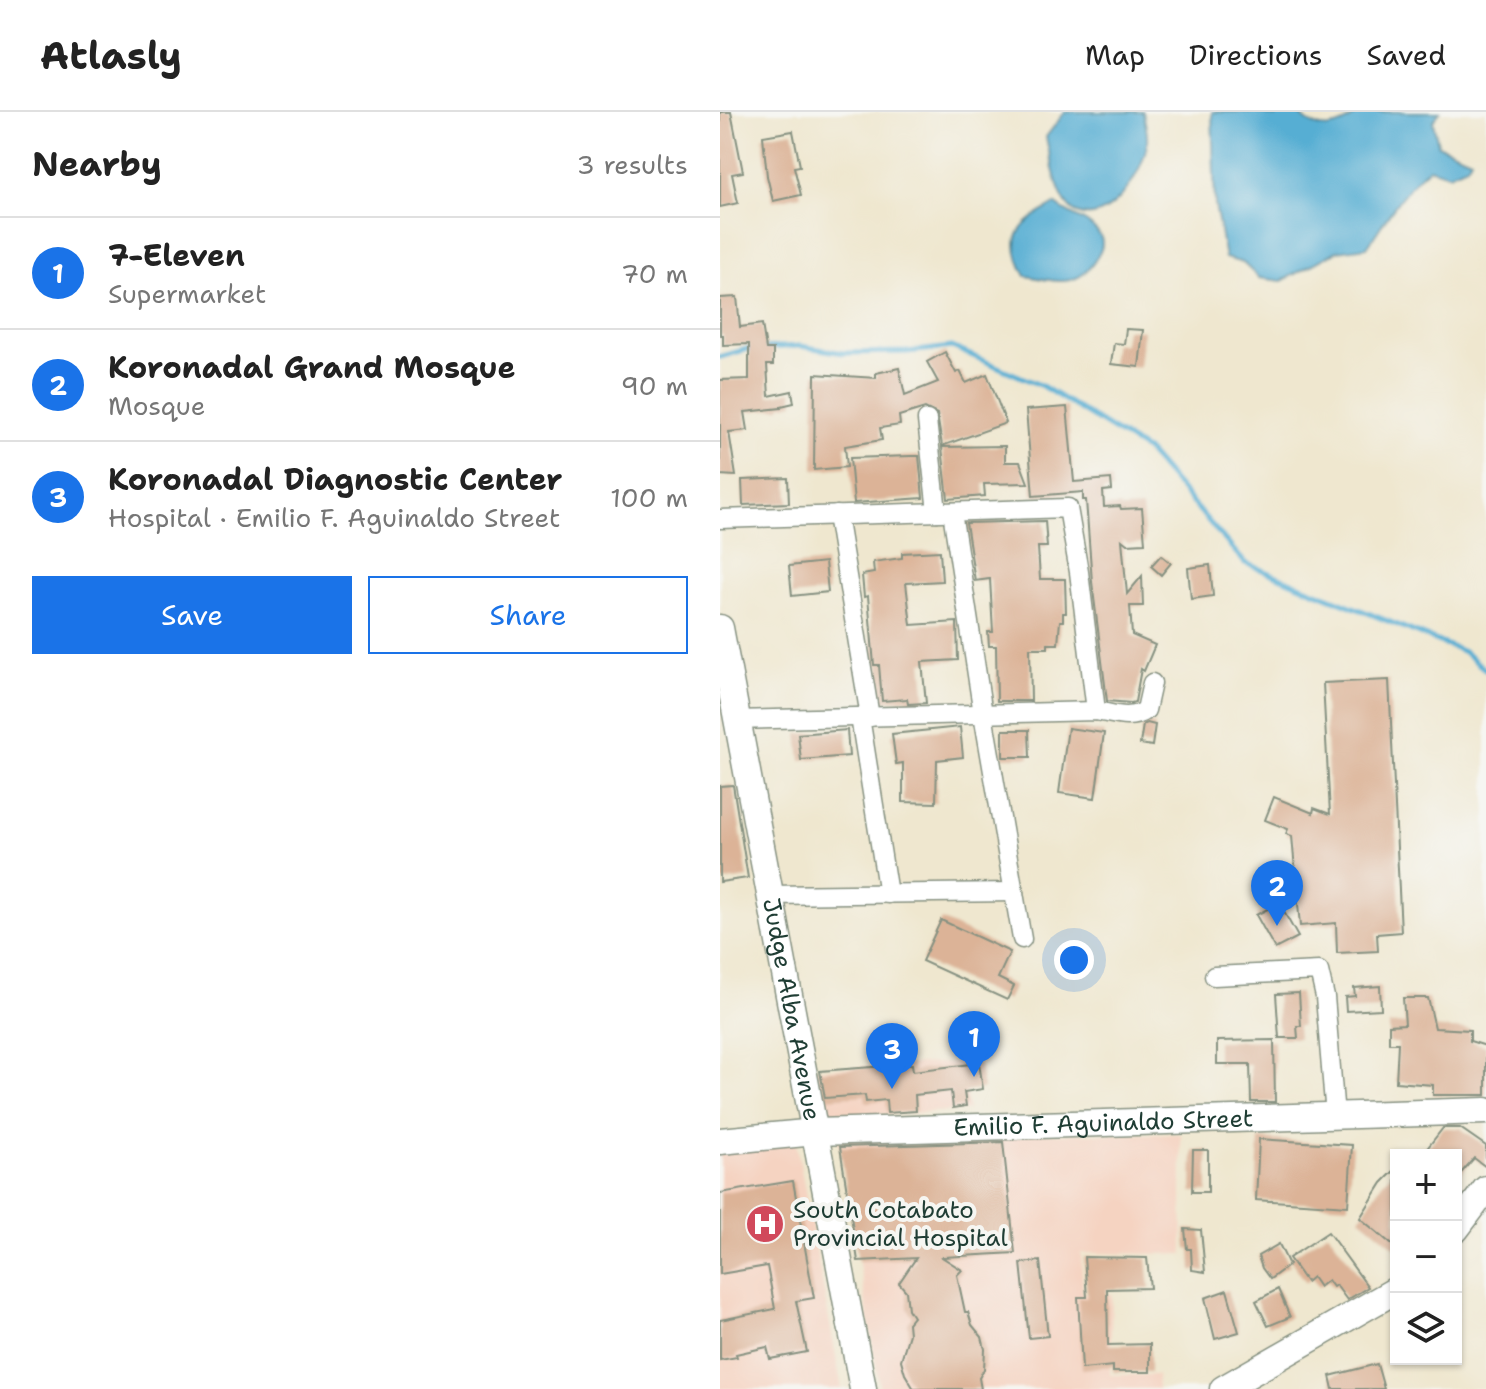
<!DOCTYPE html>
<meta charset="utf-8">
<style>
:root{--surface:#fff;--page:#f6f6f6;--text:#222;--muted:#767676;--line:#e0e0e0;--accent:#1a73e8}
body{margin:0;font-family:"Shantell Sans",sans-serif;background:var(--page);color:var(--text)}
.controls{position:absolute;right:24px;bottom:24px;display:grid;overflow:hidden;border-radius:0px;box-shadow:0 2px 6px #0004}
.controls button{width:72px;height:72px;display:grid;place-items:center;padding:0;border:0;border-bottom:2px solid var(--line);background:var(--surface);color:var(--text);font:40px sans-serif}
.you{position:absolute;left:354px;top:848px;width:28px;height:28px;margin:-20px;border:6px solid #fff;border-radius:50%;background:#1a73e8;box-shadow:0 0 0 12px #1a73e833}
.badge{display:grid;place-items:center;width:52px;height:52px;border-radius:50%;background:var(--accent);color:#fff;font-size:26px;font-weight:700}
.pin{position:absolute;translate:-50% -66px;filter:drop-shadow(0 2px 4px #0008)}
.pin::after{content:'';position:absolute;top:42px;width:28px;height:24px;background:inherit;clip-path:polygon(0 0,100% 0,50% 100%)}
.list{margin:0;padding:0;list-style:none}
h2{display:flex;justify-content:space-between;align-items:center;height:104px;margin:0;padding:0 32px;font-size:34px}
h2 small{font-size:26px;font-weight:400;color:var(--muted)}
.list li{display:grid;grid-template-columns:52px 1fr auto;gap:24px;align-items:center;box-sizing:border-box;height:112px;padding:0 32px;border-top:2px solid var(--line)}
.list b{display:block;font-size:30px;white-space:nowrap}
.list p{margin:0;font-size:26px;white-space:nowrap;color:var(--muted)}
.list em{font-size:26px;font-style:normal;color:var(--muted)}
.actions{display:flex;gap:16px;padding:24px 32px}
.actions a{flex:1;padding:18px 0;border:2px solid var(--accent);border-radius:0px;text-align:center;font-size:28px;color:var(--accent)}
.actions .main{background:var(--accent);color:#fff}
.icon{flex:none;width:44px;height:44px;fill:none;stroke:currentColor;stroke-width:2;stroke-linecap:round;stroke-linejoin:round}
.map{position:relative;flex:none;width:766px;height:1277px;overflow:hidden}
header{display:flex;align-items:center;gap:48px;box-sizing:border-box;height:112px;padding:0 40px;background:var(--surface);border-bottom:2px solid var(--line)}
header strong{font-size:38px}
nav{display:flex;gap:44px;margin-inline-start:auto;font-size:28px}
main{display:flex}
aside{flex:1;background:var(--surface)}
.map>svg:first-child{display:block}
.built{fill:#f5d3c1}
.water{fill:#56aed3;stroke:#3a7684;stroke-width:2}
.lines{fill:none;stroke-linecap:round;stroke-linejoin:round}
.stream{stroke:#56aed3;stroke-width:5}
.building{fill:#dcb397}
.street-casing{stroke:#879282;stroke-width:21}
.secondary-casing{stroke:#879282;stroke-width:29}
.street{stroke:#fff;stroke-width:18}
.secondary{stroke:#fff;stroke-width:26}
.labels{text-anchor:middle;stroke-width:8;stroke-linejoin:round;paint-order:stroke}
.street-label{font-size:24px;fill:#1f3d34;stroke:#f6f6f2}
.poi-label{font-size:24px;fill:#1f3d34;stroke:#f6f6f2;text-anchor:start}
</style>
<header>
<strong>Atlasly</strong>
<nav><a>Map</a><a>Directions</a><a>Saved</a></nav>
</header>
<main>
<aside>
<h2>Nearby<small>3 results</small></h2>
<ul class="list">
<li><span class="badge">1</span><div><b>7-Eleven</b><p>Supermarket</p></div><em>70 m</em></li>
<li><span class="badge">2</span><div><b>Koronadal Grand Mosque</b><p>Mosque</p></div><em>90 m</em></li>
<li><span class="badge">3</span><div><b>Koronadal Diagnostic Center</b><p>Hospital · Emilio F. Aguinaldo Street</p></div><em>100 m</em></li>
</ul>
<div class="actions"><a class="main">Save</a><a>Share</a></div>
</aside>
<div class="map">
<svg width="766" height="1277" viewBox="0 0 766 1277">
<rect width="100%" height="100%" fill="#f6f6f2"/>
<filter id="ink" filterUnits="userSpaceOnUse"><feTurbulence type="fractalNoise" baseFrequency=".0125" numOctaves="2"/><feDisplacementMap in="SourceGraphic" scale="16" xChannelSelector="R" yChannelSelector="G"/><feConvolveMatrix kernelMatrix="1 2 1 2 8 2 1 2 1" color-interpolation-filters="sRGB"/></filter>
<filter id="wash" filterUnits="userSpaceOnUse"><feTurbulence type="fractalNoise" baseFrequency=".006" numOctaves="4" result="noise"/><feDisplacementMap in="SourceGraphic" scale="32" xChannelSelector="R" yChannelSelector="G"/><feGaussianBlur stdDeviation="1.8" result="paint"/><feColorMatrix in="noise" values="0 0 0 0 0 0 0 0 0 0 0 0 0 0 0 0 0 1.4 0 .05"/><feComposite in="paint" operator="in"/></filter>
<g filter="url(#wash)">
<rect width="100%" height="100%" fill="#efe7cf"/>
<g class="built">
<polygon points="242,950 248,998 101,1006 95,957"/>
<polygon points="283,1022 461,1022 463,1142 361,1141 363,1181 392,1182 390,1263 437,1263 438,1277 160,1277 118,1025"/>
<polygon points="75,1025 122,1277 0,1277 0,1038"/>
</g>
<g class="water">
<path d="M 345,0 L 423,0 C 425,10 428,21 427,31 C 424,59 389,118 355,100 C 337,90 330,43 326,25 Z"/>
<path d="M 492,0 L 535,0 L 555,5 L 561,0 L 578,0 C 595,22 620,19 639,0 L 720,0 L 713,9 L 718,33 L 751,47 L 747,54 L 729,62 L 709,56 C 682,78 667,106 647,135 L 617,139 L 562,169 L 539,166 L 523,151 L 505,146 L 495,93 Z"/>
<path d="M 335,92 C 349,104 366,106 377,120 C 384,127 383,136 378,143 C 360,177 339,170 306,164 C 284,124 300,112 335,92 Z"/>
</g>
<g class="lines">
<polyline class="stream" points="0,245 27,237 80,234 124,241 187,240 232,235 322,274 427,339 525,451 744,540 766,558"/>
</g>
<g id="blocks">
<g class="building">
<polygon points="0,0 11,0 23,60 12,62 18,91 0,95"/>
<polygon points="73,19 80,54 74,55 81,83 53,89 47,64 43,24"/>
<polygon points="17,185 20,215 42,212 46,237 53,237 53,253 47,253 49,284 72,279 74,291 61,294 61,296 25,300 28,318 9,320 16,364 0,363 0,268 29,267 29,232 3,233 3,223 0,223 0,186"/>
<polygon points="406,217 423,218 419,255 391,252 394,231 404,232"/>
<polygon points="225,240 236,261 240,259 246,271 267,262 286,311 222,334 217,302 205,296 179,304 180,313 160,316 162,328 125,334 127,355 94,358 95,262 156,266 156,261 179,256 185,283 218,270 207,250"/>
<polygon points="347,295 354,370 391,367 392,378 383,379 384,395 400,394 401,397 422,396 425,431 407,432 402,428 407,482 422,464 423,494 410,494 412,523 435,533 424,559 421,557 415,590 411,591 387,589 372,470 366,388 363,388 363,380 313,384 306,298"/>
<polygon points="285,334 285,350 300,350 308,371 264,372 265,384 228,387 222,335"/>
<polygon points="191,344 199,344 203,386 134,391 130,346"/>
<polygon points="68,366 69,391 23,393 22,368"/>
<polygon points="325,409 327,435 318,435 320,467 345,467 346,501 343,501 343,509 340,509 338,532 328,532 328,536 310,536 311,589 277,589 276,534 269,534 268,520 273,520 270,467 255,469 246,411"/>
<polygon points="220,439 222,469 186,471 191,513 237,510 238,548 202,550 206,591 188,592 187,587 162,589 159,553 154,553 148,484 144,485 142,463 154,461 153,450 182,446 182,441"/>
<polygon points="441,443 451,451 441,463 431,454"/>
<polygon points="105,450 108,480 72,484 69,454"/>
<polygon points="490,453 493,484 471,487 468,456"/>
<polygon points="669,568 681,820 657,822 658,839 617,841 616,811 580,814 572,724 566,722 568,717 545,708 554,685 593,701 594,696 610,702 603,571"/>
<polygon points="427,611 435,613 432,634 420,632 423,613"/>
<polygon points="240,615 243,645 217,648 216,691 183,690 183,651 176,652 172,622"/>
<polygon points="348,616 384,621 375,686 339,681"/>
<polygon points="127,618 129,644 81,648 78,622"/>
<polygon points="283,618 309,618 310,645 283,645"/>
<polygon points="13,673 28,766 0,770 0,674"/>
<polygon points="559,791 578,825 555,837 536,803"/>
<polygon points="221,808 290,840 278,866 294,874 287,888 202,849"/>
<polygon points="660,874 661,897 626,899 625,885 635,884 634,876"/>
<polygon points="579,881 581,914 577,914 578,926 559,926 556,882"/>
<polygon points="683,886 708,886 715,916 750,918 750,929 766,934 766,983 713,983 713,973 676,970 678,931 669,931 669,913 685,912"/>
<polygon points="554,928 555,990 531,990 530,952 497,952 497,929"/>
<polygon points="259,951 263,977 244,980 246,994 233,996 231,979 195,983 196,999 167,1001 166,988 146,990 145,983 105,986 100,959 192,952 193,959"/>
<polygon points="723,1016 740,1016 766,1034 766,1055 754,1046 736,1067 736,1043 702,1043"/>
<polygon points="539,1027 632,1033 628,1094 536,1088"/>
<polygon points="283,1030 295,1141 222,1145 242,1158 237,1163 245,1200 248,1200 252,1213 262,1225 265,1237 264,1257 259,1266 261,1277 194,1277 185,1262 181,1248 189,1222 188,1211 193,1205 188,1197 186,1179 179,1171 196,1146 138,1149 120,1035"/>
<polygon points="473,1038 488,1038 488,1080 472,1080"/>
<polygon points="676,1057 676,1136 640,1106 662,1071"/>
<polygon points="73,1069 94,1186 76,1189 87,1240 50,1247 47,1235 16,1242 17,1245 0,1248 0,1208 55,1197 47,1154 0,1162 0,1081"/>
<polygon points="465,1117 481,1118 485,1160 472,1158 471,1137 467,1137"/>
<polygon points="608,1120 648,1175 627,1188 616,1173 613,1175 608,1168 599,1175 592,1165 586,1170 569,1146"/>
<polygon points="559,1132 569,1153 550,1167 542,1156 538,1144"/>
<polygon points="364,1145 427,1146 430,1176 387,1177 388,1233 430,1232 430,1260 393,1260 393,1254 362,1257 358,1185 367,1185"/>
<polygon points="320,1149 328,1224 309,1226 301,1151"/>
<polygon points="558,1177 570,1205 548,1214 536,1189"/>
<polygon points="507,1178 519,1220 495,1227 485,1186"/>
<polygon points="657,1252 664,1277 613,1277 610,1264"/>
</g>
</g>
</g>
<g filter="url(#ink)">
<use href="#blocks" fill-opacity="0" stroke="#879282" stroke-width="2"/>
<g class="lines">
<g class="street-casing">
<g id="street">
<polyline points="207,308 217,400"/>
<polyline points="232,400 263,602 302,827"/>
<polyline points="117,403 150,605"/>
<polyline points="0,407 348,396 359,460 376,599"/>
<polyline points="140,605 168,782"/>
<path d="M 17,608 L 376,599 C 394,602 410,609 426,598 L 432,571"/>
<polyline points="49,783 294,780"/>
<polyline points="494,864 599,859 605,885 615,1004"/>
</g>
</g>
<g class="secondary-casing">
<g id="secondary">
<path id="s1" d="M 0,516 L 143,1277"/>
<path id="s2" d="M 0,1029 L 96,1020 L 766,999"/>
<polyline points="736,1117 766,1077"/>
<polyline points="503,1277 676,1178"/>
</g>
</g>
<use href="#street" class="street"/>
<use href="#secondary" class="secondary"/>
</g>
</g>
<defs>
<g id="hospital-disc" transform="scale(2)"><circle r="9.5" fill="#d1495b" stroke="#f6f6f2"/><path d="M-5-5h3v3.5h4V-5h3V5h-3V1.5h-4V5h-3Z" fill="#fff"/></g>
</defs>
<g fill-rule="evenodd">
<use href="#hospital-disc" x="45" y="1112"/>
</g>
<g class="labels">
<g class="street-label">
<text dy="8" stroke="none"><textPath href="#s1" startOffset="388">Judge Alba Avenue</textPath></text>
<text dy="8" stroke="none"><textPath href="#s2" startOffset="384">Emilio F. Aguinaldo Street</textPath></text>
</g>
<g class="poi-label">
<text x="73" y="1106">South Cotabato<tspan x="73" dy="28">Provincial Hospital</tspan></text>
</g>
</g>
</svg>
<div class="controls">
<button>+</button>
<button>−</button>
<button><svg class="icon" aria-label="layers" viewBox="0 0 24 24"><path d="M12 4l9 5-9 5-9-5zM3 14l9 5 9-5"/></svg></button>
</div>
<div class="you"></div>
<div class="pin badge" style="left:254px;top:965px">1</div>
<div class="pin badge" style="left:557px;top:814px">2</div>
<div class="pin badge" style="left:172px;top:977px">3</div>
</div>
</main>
